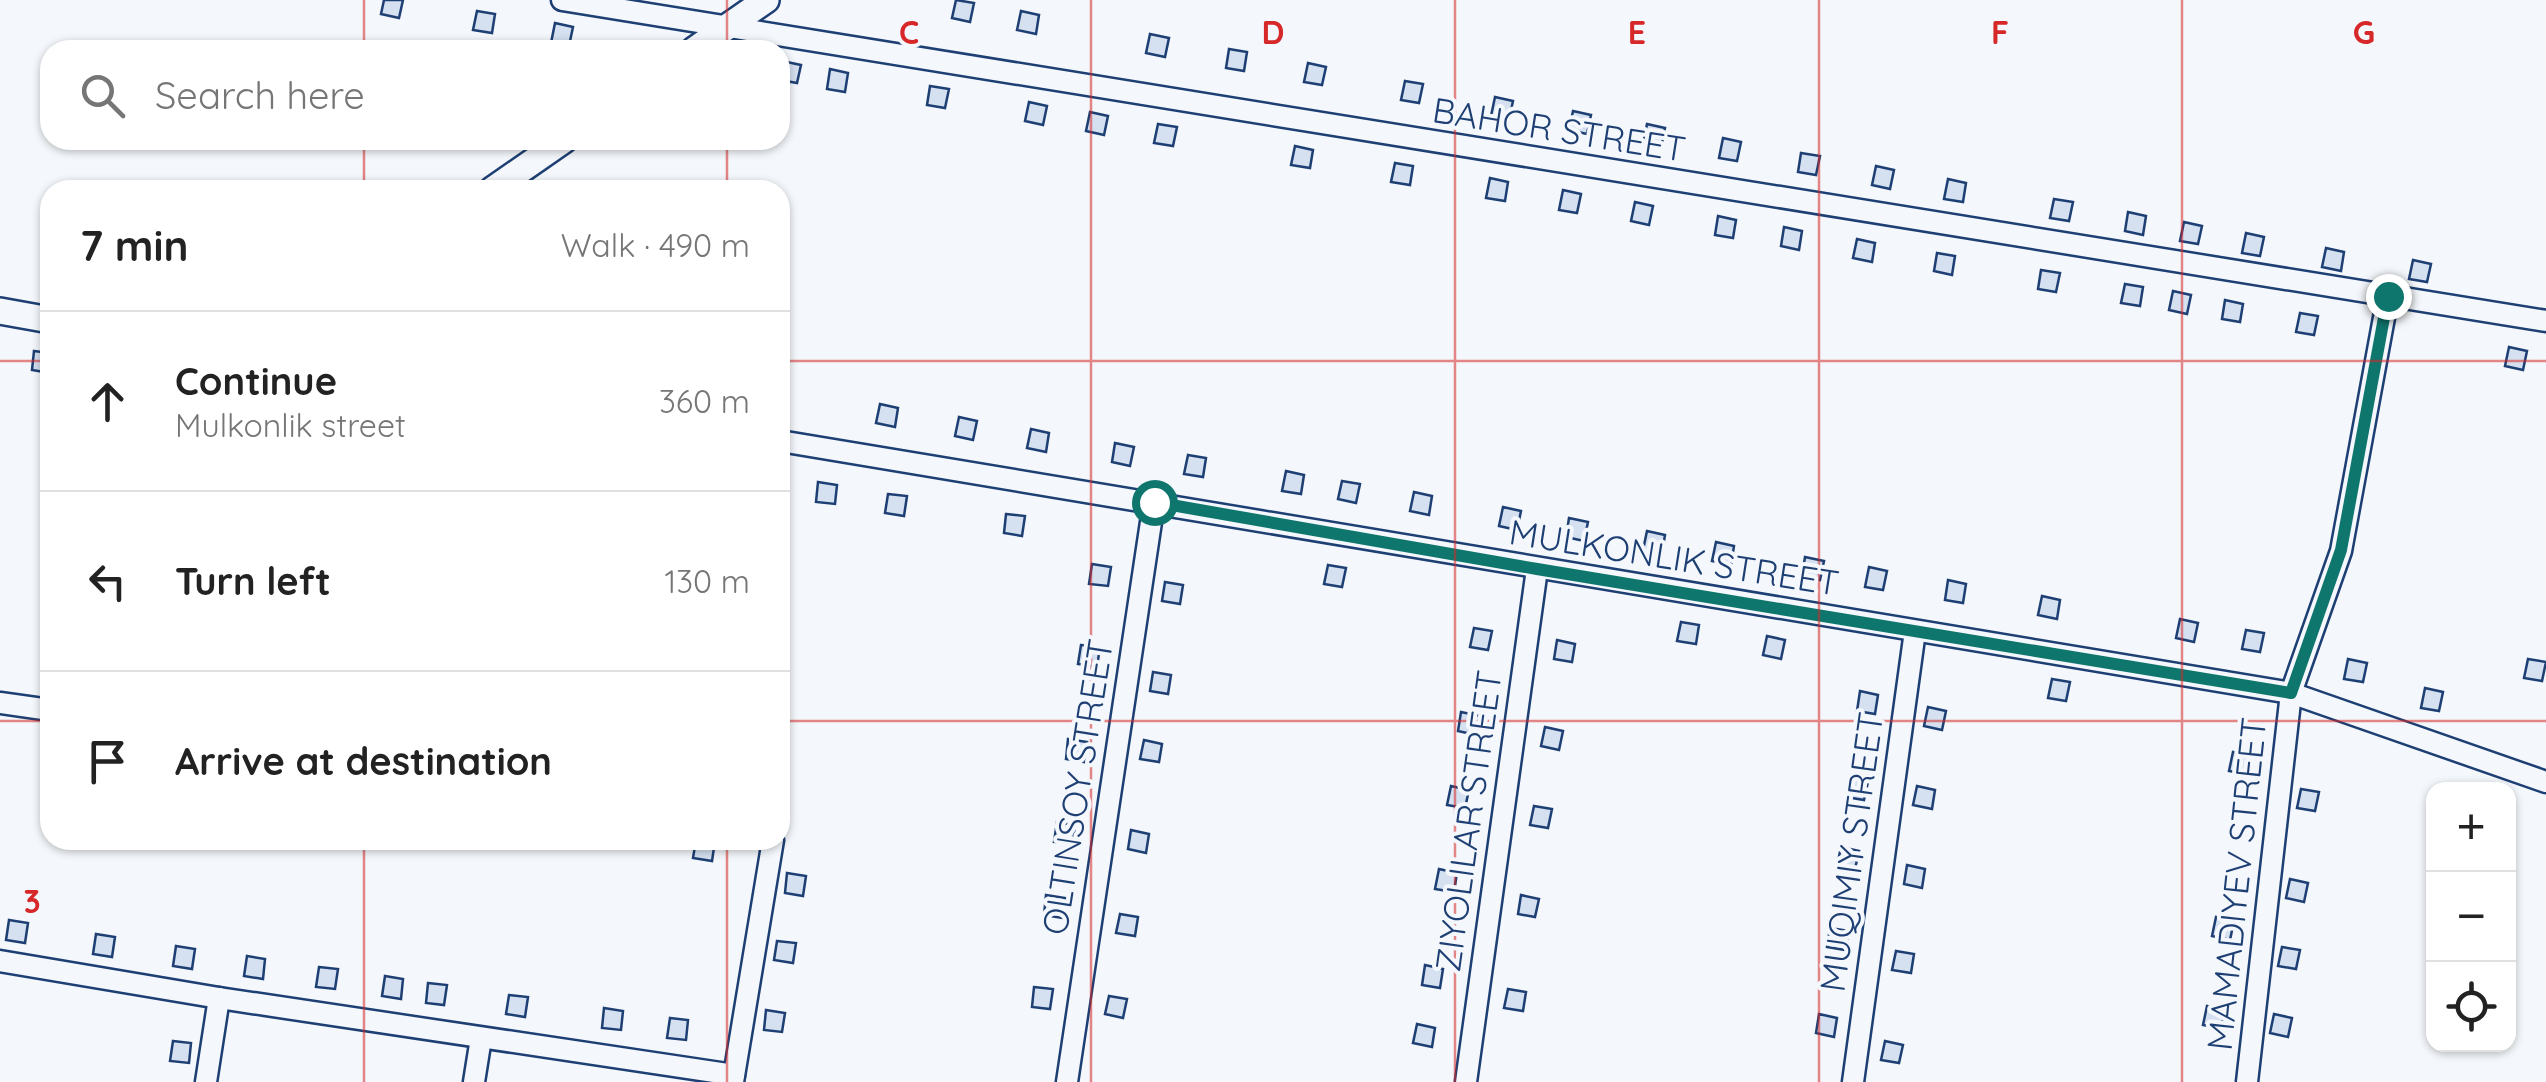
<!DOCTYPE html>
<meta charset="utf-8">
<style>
:root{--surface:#fff;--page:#f6f6f6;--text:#222;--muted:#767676;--line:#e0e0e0}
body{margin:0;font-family:Quicksand,sans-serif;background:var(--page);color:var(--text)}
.controls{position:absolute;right:30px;bottom:30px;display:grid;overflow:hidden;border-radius:20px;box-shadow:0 2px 8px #0004}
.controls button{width:90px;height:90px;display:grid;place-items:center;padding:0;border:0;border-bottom:2px solid var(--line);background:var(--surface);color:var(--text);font:50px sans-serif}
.stop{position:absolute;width:30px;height:30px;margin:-22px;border:8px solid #0f766e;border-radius:50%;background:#fff}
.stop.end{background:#0f766e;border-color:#fff;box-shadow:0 2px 10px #0008}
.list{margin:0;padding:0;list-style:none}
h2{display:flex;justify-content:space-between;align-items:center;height:130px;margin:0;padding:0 40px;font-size:42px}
h2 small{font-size:32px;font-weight:400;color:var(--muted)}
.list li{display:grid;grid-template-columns:65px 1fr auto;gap:30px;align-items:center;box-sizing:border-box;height:180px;padding:0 40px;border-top:2px solid var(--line)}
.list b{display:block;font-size:38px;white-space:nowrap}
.list p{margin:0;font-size:32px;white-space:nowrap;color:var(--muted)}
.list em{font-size:32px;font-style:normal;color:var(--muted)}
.icon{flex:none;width:55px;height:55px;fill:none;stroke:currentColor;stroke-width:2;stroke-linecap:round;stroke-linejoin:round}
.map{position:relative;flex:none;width:2546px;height:1082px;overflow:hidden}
.search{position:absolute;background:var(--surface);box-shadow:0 2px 8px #0004;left:40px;top:40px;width:750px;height:110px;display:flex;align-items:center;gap:25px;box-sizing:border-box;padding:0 35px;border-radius:30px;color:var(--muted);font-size:38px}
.panel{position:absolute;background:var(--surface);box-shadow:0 2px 8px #0004;left:40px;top:180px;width:750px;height:670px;border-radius:30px}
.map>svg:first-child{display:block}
.building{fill:#d5e0f0;stroke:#1d3f73;stroke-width:2.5}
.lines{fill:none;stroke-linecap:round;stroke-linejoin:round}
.minor-casing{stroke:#1d3f73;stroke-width:25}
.tertiary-casing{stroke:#1d3f73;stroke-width:30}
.minor{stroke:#f4f7fb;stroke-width:20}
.tertiary{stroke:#f4f7fb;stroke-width:25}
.route{stroke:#0f766e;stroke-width:12}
.grid{fill:none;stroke:#d62828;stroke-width:2.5;stroke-opacity:0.55}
.labels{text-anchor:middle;stroke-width:8;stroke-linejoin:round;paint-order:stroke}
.street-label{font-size:35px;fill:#1d3f73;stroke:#f4f7fb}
.grid-label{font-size:32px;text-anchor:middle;font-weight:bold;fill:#d62828;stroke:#f4f7fb;stroke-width:8;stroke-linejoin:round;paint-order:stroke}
</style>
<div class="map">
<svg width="2546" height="1082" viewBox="0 0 2546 1082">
<rect width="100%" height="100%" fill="#f4f7fb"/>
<g class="building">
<polygon points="384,0 403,0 399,18 381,14"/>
<polygon points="956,0 974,3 970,22 952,18"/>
<polygon points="477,11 495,14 492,33 473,30"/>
<polygon points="1021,11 1039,15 1036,34 1017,30"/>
<polygon points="555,23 573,27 569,46 551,43"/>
<polygon points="1150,34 1169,38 1165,57 1146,53"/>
<polygon points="1229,49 1247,52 1244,71 1226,68"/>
<polygon points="782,61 801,65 797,83 780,80"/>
<polygon points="1308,63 1326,67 1322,85 1304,82"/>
<polygon points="830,69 848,73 845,92 827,89"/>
<polygon points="1405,81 1423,84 1419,103 1401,100"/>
<polygon points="930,86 949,89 945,108 927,105"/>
<polygon points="1495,97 1513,101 1509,120 1491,116"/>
<polygon points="1029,102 1047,106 1043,125 1025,121"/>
<polygon points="1573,111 1591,115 1587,134 1569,130"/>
<polygon points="1090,112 1108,116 1104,135 1086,131"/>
<polygon points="1158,124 1177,127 1173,146 1154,143"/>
<polygon points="1647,124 1665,128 1661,147 1643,144"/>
<polygon points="1723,138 1741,142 1737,161 1719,158"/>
<polygon points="1295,146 1313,150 1310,168 1291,165"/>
<polygon points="1801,153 1820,156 1816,175 1798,172"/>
<polygon points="1395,163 1413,166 1410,185 1391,182"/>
<polygon points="1876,166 1894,170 1890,189 1872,185"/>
<polygon points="1490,178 1508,182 1505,201 1486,198"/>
<polygon points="1948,179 1966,183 1963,202 1944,199"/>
<polygon points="1563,190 1581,194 1577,213 1559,210"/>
<polygon points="2054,199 2073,202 2069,221 2050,218"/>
<polygon points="1635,202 1653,206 1649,225 1631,221"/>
<polygon points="2128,212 2146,216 2143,235 2125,231"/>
<polygon points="1718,216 1736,220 1733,238 1715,235"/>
<polygon points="2184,222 2202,226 2198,244 2180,241"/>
<polygon points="1784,227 1802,231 1799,250 1781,246"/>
<polygon points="2246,233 2264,237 2260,256 2242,253"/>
<polygon points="1857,239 1875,243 1872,262 1853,258"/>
<polygon points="2326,248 2344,252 2341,271 2322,267"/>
<polygon points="1937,253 1955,256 1952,275 1934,271"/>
<polygon points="2413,260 2431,264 2427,282 2409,279"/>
<polygon points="2041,270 2060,273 2056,292 2038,289"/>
<polygon points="2125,284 2143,287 2140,306 2121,303"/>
<polygon points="2173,291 2191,295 2187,314 2169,310"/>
<polygon points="2225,300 2243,304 2240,322 2222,319"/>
<polygon points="2300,313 2318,316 2314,335 2296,332"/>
<polygon points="2509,347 2527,351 2523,370 2505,366"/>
<polygon points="34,351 50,353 50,373 32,370"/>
<polygon points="880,404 898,408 895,427 876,423"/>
<polygon points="959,417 977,421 973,440 955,436"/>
<polygon points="1031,429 1049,433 1046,452 1027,448"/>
<polygon points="1115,443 1134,447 1130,466 1112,462"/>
<polygon points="1188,455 1206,458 1203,477 1184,474"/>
<polygon points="1286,471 1304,475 1301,494 1282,491"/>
<polygon points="1342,481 1360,484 1356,503 1338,499"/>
<polygon points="818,482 837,485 835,504 816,502"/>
<polygon points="1414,492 1432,496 1429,515 1410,511"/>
<polygon points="888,494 907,496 904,516 885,513"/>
<polygon points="1503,507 1521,511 1517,530 1499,526"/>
<polygon points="1006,514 1025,516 1022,536 1004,533"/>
<polygon points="1569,518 1588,522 1584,541 1566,537"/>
<polygon points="1647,531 1665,535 1662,553 1643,550"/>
<polygon points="1716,542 1734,546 1731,565 1712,561"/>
<polygon points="1805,557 1824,561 1820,580 1802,576"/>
<polygon points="1092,564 1111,567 1108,586 1089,584"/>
<polygon points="1328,565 1346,568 1342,587 1324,584"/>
<polygon points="1869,567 1887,571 1883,590 1865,587"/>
<polygon points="1948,580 1966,584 1963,603 1945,600"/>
<polygon points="1165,582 1183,585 1180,604 1162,601"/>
<polygon points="2042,596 2060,600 2057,619 2038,615"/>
<polygon points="2180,619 2198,623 2194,642 2176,638"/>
<polygon points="1681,622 1699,625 1696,644 1677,641"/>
<polygon points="1474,628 1492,631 1488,650 1470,647"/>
<polygon points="2246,630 2264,633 2260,652 2242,649"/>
<polygon points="1767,636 1785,640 1781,659 1763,655"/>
<polygon points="1557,640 1575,644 1572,662 1554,659"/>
<polygon points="1081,645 1100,647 1097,667 1078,664"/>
<polygon points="2348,659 2367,663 2363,682 2344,679"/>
<polygon points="2528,659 2546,662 2542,681 2524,678"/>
<polygon points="1153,672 1171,675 1168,694 1150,691"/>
<polygon points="2052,679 2070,682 2066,701 2048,698"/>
<polygon points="2425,688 2443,692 2439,711 2421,708"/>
<polygon points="1860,691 1878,695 1875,714 1857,711"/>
<polygon points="1928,707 1946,711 1942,730 1924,726"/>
<polygon points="1461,712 1480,716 1476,735 1458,731"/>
<polygon points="1545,727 1563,731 1559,750 1541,746"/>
<polygon points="1068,739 1087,742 1084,762 1066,759"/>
<polygon points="1144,740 1162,744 1159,762 1140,759"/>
<polygon points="2233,752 2251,755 2247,774 2229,771"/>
<polygon points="1850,778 1868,782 1864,800 1846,797"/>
<polygon points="1451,786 1469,790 1465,808 1447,805"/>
<polygon points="1917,786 1935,790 1932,809 1913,805"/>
<polygon points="2301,789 2319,792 2315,811 2297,808"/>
<polygon points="1534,806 1552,809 1548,828 1530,825"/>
<polygon points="1057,822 1075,825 1073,844 1054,842"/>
<polygon points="1131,830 1149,834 1146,853 1128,849"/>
<polygon points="696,840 715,841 712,861 693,858"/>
<polygon points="1841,847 1859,851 1855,869 1837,866"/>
<polygon points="1907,865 1925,869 1922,888 1904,884"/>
<polygon points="1439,869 1457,873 1454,892 1435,889"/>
<polygon points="787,873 806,876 803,896 785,893"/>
<polygon points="2290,879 2308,883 2304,902 2286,898"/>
<polygon points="1046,895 1065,898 1063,918 1044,915"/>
<polygon points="1521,895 1539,899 1535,917 1518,914"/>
<polygon points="1120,914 1138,917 1135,936 1116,933"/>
<polygon points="2216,917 2234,921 2230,940 2212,936"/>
<polygon points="9,920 28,923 25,943 6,940"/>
<polygon points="1830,928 1849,931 1845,950 1827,947"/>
<polygon points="96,934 115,937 112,957 93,954"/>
<polygon points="777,941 796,943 793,963 774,960"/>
<polygon points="176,946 195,949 192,969 173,966"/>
<polygon points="2282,947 2300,950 2296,969 2278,966"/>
<polygon points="1896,951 1914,954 1911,973 1892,970"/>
<polygon points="247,956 265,959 263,979 244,976"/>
<polygon points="1425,965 1443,969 1440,988 1422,985"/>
<polygon points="319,967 338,969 335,989 316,987"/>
<polygon points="385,976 403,979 401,999 382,996"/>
<polygon points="428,983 447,985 444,1005 426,1003"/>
<polygon points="1034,987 1053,989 1050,1009 1032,1007"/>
<polygon points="1508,989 1526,992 1523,1011 1504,1008"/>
<polygon points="509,995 528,997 525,1017 506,1014"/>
<polygon points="1109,996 1127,999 1123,1018 1105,1014"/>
<polygon points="2207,1006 2225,1010 2221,1028 2203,1025"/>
<polygon points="604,1008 623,1011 621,1030 602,1028"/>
<polygon points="766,1010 785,1013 782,1032 764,1030"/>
<polygon points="1819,1014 1837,1018 1834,1037 1816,1033"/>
<polygon points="2274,1014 2292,1018 2288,1037 2270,1033"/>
<polygon points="670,1018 688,1020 686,1040 667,1038"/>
<polygon points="1417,1024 1435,1028 1432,1047 1413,1043"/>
<polygon points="173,1041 191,1043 189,1063 170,1061"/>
<polygon points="1885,1041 1903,1045 1899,1063 1881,1060"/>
</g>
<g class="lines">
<g class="minor-casing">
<g id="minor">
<polyline points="562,0 2546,321"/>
<polyline points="780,441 2291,693 2546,782"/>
<polyline points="0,703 50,710"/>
<polyline points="0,961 219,998 734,1075"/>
<polyline points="206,1082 219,998"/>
<polyline points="474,1082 481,1038"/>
<polyline points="733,1082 773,840"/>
<polyline points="1067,1082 1154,502"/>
<polyline points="1466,1082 1537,569"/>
<polyline points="1853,1082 1915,631"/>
<polyline points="2247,1082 2291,693 2341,551 2388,296"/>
</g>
</g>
<g class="tertiary-casing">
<g id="tertiary">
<polyline points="694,50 766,0"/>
<polyline points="492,190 564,140"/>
<polyline points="0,311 50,320"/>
</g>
</g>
<use href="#minor" class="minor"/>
<use href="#tertiary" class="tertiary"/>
</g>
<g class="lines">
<polyline class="route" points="1154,502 1537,569 2291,693 2341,550 2388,296"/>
</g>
<path class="grid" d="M 364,0 L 364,50M 727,0 L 727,50M 1091,0 L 1091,1082M 1455,0 L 1455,1082M 1819,0 L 1819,1082M 2182,0 L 2182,1082M 364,140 L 364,190M 727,140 L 727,190M 0,361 L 50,361M 780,361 L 2546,361M 0,721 L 50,721M 780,721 L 2546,721M 364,840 L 364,1082M 727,840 L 727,1082"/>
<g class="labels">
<g class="street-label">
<text transform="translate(1559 130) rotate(9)" y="12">BAHOR STREET</text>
<text transform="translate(1674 558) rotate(9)" y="12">MULKONLIK STREET</text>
<text transform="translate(1078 787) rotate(-81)" y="12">OLTINSOY STREET</text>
<text transform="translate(1469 821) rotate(-82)" y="12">ZIYOLILAR STREET</text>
<text transform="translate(1852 852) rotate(-82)" y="12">MUQIMIY STREET</text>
<text transform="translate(2237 884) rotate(-84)" y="12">MAMADIYEV STREET</text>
</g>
</g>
<g class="grid-label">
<text x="909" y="44">C</text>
<text x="1273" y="44">D</text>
<text x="1637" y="44">E</text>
<text x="2000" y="44">F</text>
<text x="2364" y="44">G</text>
<text x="32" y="913">3</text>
</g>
</svg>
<div class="controls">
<button>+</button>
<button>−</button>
<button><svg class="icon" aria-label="locate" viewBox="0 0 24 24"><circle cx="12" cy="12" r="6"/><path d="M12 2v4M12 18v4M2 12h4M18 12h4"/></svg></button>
</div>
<div class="stop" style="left:1154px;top:502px"></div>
<div class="stop end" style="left:2388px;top:296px"></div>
<div class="search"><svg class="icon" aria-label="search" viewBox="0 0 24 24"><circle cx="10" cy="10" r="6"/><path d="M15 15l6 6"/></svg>Search here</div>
<section class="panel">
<h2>7 min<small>Walk · 490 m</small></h2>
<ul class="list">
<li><svg class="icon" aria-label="ahead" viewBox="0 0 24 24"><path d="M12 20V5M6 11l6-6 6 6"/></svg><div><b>Continue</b><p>Mulkonlik street</p></div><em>360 m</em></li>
<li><svg class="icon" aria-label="left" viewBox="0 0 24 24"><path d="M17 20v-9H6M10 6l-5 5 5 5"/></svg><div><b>Turn left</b></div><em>130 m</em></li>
<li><svg class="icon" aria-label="arrive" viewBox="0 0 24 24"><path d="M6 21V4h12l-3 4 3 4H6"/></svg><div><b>Arrive at destination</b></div></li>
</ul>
</section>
</div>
